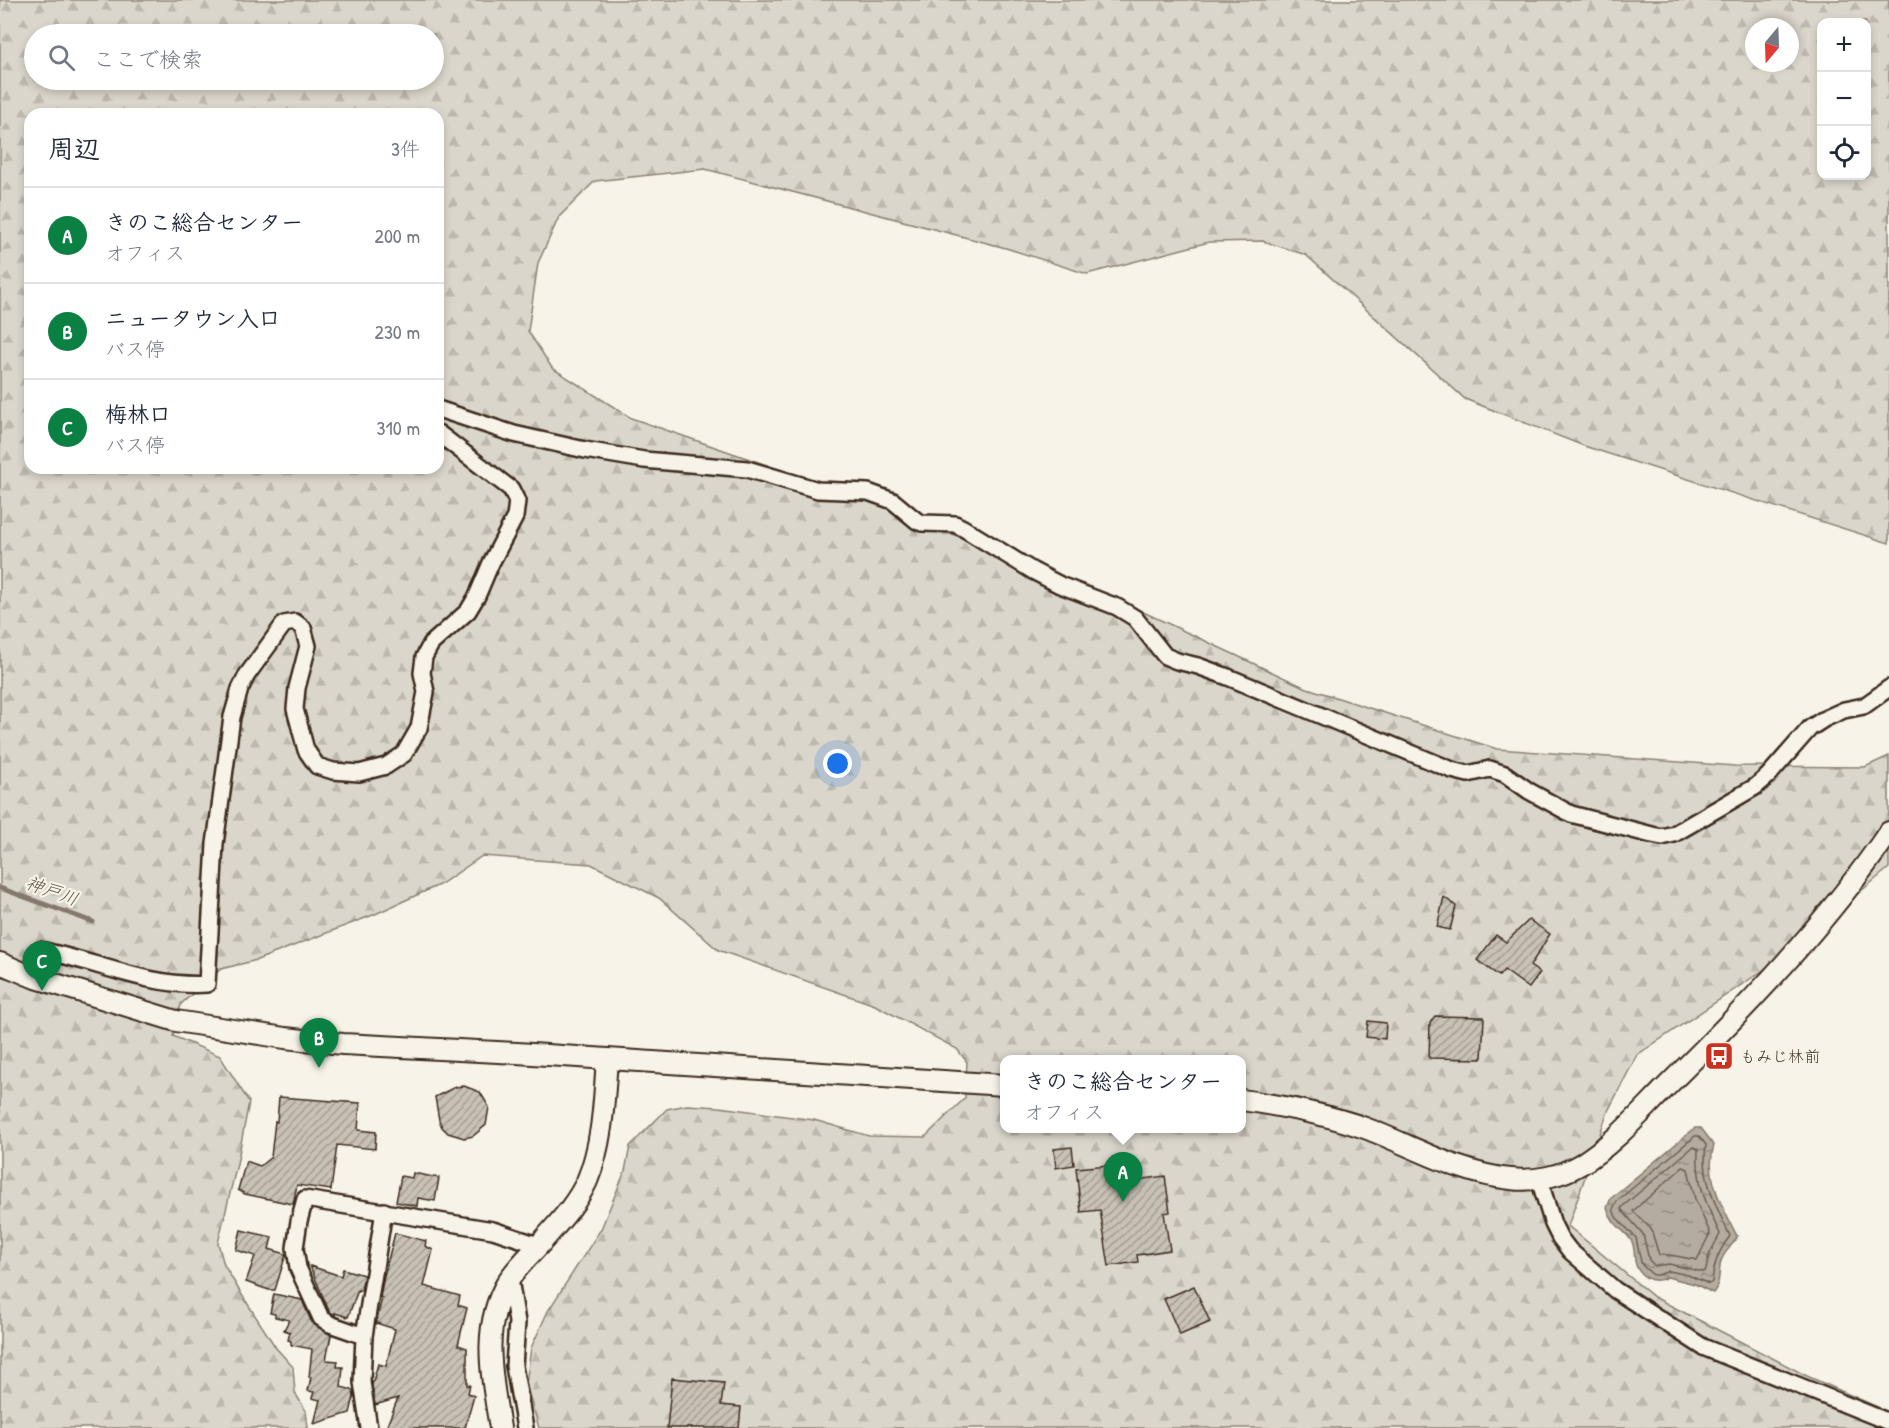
<!DOCTYPE html>
<html lang="ja">
<meta charset="utf-8">
<style>
:root{--surface:#fff;--page:#f2f2f3;--text:#1f2937;--muted:#747a83;--line:#e0e1e3;--accent:#0b8043}
body{margin:0;font-family:"Patrick Hand","Klee One",sans-serif;background:var(--page);color:var(--text)}
.controls{position:absolute;right:18px;top:18px;display:grid;overflow:hidden;border-radius:12px;box-shadow:0 3px 9px #0003}
.controls button{width:54px;height:54px;display:grid;place-items:center;padding:0;border:0;border-bottom:2px solid var(--line);background:var(--surface);color:var(--text);font:30px sans-serif}
.compass{position:absolute;left:1745px;top:18px;width:54px;height:54px;border-radius:50%;background:var(--surface);box-shadow:0 3px 9px #0003;rotate:199deg}
.you{position:absolute;left:838px;top:764px;width:21px;height:21px;margin:-15px;border:4px solid #fff;border-radius:50%;background:#1a73e8;box-shadow:0 0 0 9px #1a73e833}
.badge{display:grid;place-items:center;width:39px;height:39px;border-radius:50%;background:var(--accent);color:#fff;font-size:20px;font-weight:700}
.pin{position:absolute;translate:-50% -50px;filter:drop-shadow(0 2px 3px #0008)}
.pin::after{content:'';position:absolute;top:32px;width:21px;height:18px;background:inherit;clip-path:polygon(0 0,100% 0,50% 100%)}
.popup{position:absolute;left:1000px;top:1055px;width:246px;height:78px;box-sizing:border-box;display:grid;place-content:center;border-radius:12px;background:var(--surface);filter:drop-shadow(0 2px 4px #0005);font-size:20px;white-space:nowrap;color:var(--muted)}
.popup b{font-size:22px;color:var(--text)}
.popup::after{content:'';position:absolute;left:50%;top:100%;margin-left:-12px;border:12px solid transparent;border-top-color:var(--surface)}
.list{margin:0;padding:0;list-style:none}
h2{display:flex;justify-content:space-between;align-items:center;height:78px;margin:0;padding:0 24px;font-size:26px}
h2 small{font-size:20px;font-weight:400;color:var(--muted)}
.list li{display:grid;grid-template-columns:39px 1fr auto;gap:18px;align-items:center;box-sizing:border-box;height:96px;padding:0 24px;border-top:2px solid var(--line)}
.list b{display:block;font-size:22px;white-space:nowrap}
.list p{margin:0;font-size:20px;white-space:nowrap;color:var(--muted)}
.list em{font-size:20px;font-style:normal;color:var(--muted)}
.icon{flex:none;width:33px;height:33px;fill:none;stroke:currentColor;stroke-width:2;stroke-linecap:round;stroke-linejoin:round}
.map{position:relative;flex:none;width:1889px;height:1428px;overflow:hidden}
.search{position:absolute;background:var(--surface);box-shadow:0 3px 9px #0003;left:24px;top:24px;width:420px;height:66px;display:flex;align-items:center;gap:15px;box-sizing:border-box;padding:0 21px;border-radius:33px;color:var(--muted);font-size:22px}
.panel{position:absolute;background:var(--surface);box-shadow:0 3px 9px #0003;left:24px;top:108px;width:420px;height:366px;border-radius:18px}
.map>svg:first-child{display:block}
.forest{fill:url(#forest-firs);stroke:#8b8074;stroke-width:1.5;fill-rule:evenodd}
.water{fill:url(#water-ripples);stroke:#84786c;stroke-width:1.5}
.lines{fill:none;stroke-linecap:round;stroke-linejoin:round}
.shore{stroke:#6b5e52;stroke-width:1.5}
.stream{stroke:#84786c;stroke-width:5}
.building{fill:url(#building-hatch);stroke:#3b2a1e;stroke-width:1.5}
.minor-casing{stroke:#3b2a1e;stroke-width:20}
.tertiary-casing{stroke:#3b2a1e;stroke-width:24}
.minor{stroke:#f7f3e8;stroke-width:15}
.tertiary{stroke:#f7f3e8;stroke-width:20}
.labels{text-anchor:middle;stroke-width:4.5;stroke-linejoin:round;paint-order:stroke}
.poi-label{font-size:16px;fill:#3b2a1e;stroke:#f7f3e8;text-anchor:start}
.water-label{font-size:18px;font-style:italic;fill:#5f5145;stroke:#f7f3e8}
</style>
<div class="map">
<svg width="1889" height="1428" viewBox="0 0 1889 1428">
<defs>
<pattern id="forest-firs" width="22" height="20" patternUnits="userSpaceOnUse" patternTransform="scale(1.5)"><rect width="22" height="20" fill="#dbd6cb"/><path d="M5 1l3.5 6h-7zM16 11l3.5 6h-7z" fill="#bdb8ae"/></pattern>
<pattern id="water-ripples" width="26" height="14" patternUnits="userSpaceOnUse" patternTransform="scale(1.5)"><rect width="26" height="14" fill="#b4aca0"/><path d="M2 4q2-2 4 0t4 0M15 11q2-2 4 0t4 0" fill="none" stroke="#948c82"/></pattern>
<pattern id="building-hatch" width="6" height="6" patternUnits="userSpaceOnUse" patternTransform="scale(1.5)"><rect width="6" height="6" fill="#c8c1b6"/><path d="M-1 1l2-2M0 6l6-6M5 7l2-2" fill="none" stroke="#a49d93"/></pattern>
</defs>
<rect width="100%" height="100%" fill="#f7f3e8"/>
<filter id="ink" filterUnits="userSpaceOnUse"><feTurbulence type="fractalNoise" baseFrequency=".0167" numOctaves="2"/><feDisplacementMap in="SourceGraphic" scale="12" xChannelSelector="R" yChannelSelector="G"/><feConvolveMatrix kernelMatrix="1 2 1 2 8 2 1 2 1" color-interpolation-filters="sRGB"/></filter>
<g filter="url(#ink)">
<path class="forest" d="M 0,0 L 1889,0 L 1889,543 L 1584,446 L 1465,399 L 1306,255 L 1263,241 L 1209,242 L 1087,274 L 1006,248 L 705,169 L 595,181 L 559,217 L 538,263 L 528,331 L 552,368 L 631,418 L 871,501 L 1139,610 L 1304,687 L 1497,749 L 1735,766 L 1865,767 L 1889,756 L 1889,868 L 1774,963 L 1637,1055 L 1608,1111 L 1568,1226 L 1654,1297 L 1807,1376 L 1889,1412 L 1889,1428 L 539,1428 L 526,1384 L 531,1348 L 548,1311 L 601,1229 L 625,1171 L 630,1146 L 667,1109 L 687,1105 L 719,1107 L 814,1120 L 869,1136 L 925,1137 L 965,1098 L 967,1062 L 957,1049 L 875,1005 L 718,950 L 659,898 L 591,864 L 482,856 L 441,884 L 373,915 L 257,960 L 221,969 L 181,1004 L 173,1036 L 220,1056 L 249,1102 L 237,1164 L 218,1243 L 224,1265 L 242,1295 L 276,1348 L 293,1367 L 295,1393 L 306,1411 L 308,1428 L 0,1428 ZM 1822,22 L 1866,22 L 1866,176 L 1822,176 ZM 1754,27 L 1790,27 L 1790,63 L 1754,63 ZM 34,34 L 434,34 L 434,80 L 34,80 ZM 30,114 L 438,114 L 438,468 L 30,468 ZM 1004,1060 L 1242,1060 L 1242,1128 L 1004,1128 Z"/>
<path class="water" d="M 1695,1128 L 1701,1128 L 1714,1145 C 1704,1177 1723,1208 1737,1236 C 1734,1245 1725,1250 1721,1261 C 1718,1272 1721,1284 1713,1293 L 1695,1284 L 1667,1277 C 1654,1285 1638,1277 1635,1261 C 1634,1255 1635,1249 1632,1242 C 1625,1229 1613,1227 1607,1208 L 1611,1198 Z"/>
<g class="lines">
<g class="shore">
<path d="M 1695,1136 L 1699,1136 L 1706,1145 C 1701,1179 1716,1206 1730,1236 C 1719,1250 1714,1263 1712,1282 L 1709,1284 L 1688,1275 L 1669,1271 L 1658,1275 L 1653,1275 L 1644,1267 L 1641,1262 L 1636,1238 L 1616,1217 L 1613,1209 L 1617,1201 Z"/>
<path d="M 1693,1147 L 1698,1149 C 1696,1183 1706,1204 1720,1234 L 1709,1255 L 1706,1270 L 1703,1272 L 1669,1264 L 1655,1266 L 1649,1260 L 1643,1234 L 1621,1209 L 1623,1206 Z"/>
<polygon points="1683,1167 1688,1169 1695,1199 1710,1233 1697,1260 1670,1255 1659,1255 1651,1229 1633,1211"/>
</g>
<polyline class="stream" points="0,888 93,922"/>
</g>
<g class="building">
<polygon points="1444,897 1456,906 1450,930 1437,927"/>
<polygon points="1529,920 1550,934 1530,966 1540,973 1529,988 1504,970 1499,976 1477,960 1496,935 1506,942"/>
<polygon points="1435,1016 1484,1017 1482,1059 1429,1058 1430,1023"/>
<polygon points="1368,1021 1386,1023 1385,1039 1366,1037"/>
<polygon points="464,1086 480,1092 489,1107 486,1125 473,1136 464,1138 448,1133 442,1127 439,1120 435,1097 455,1087"/>
<polygon points="279,1097 360,1103 358,1130 376,1132 375,1149 337,1145 331,1190 297,1185 293,1204 245,1194 238,1190 246,1161 260,1166 271,1157 275,1121 277,1122"/>
<polygon points="1072,1147 1074,1165 1056,1168 1054,1149"/>
<polygon points="1109,1165 1110,1170 1121,1169 1122,1182 1165,1176 1170,1212 1164,1213 1170,1250 1137,1255 1138,1262 1109,1266 1100,1210 1081,1212 1076,1168"/>
<polygon points="413,1173 439,1178 435,1201 418,1198 417,1206 396,1202 401,1176 412,1178"/>
<polygon points="241,1230 272,1237 269,1249 286,1254 275,1290 269,1290 246,1282 255,1256 236,1250"/>
<polygon points="395,1233 426,1241 425,1246 433,1250 424,1286 460,1296 458,1305 467,1308 458,1345 467,1348 467,1385 470,1385 468,1393 474,1396 465,1428 386,1428 398,1398 375,1405 372,1385 378,1364 386,1366 395,1329 376,1323 382,1298 380,1297 384,1276"/>
<polygon points="310,1266 341,1276 343,1269 364,1275 361,1291 358,1290 348,1317 335,1313 335,1315 329,1311"/>
<polygon points="1194,1286 1210,1322 1180,1335 1164,1299"/>
<polygon points="274,1294 302,1300 312,1323 331,1335 326,1360 338,1361 337,1367 343,1367 341,1387 353,1390 354,1397 350,1413 314,1424 320,1400 312,1398 314,1392 308,1391 311,1377 309,1377 312,1349 291,1345 291,1341 288,1340 290,1332 284,1330 289,1320 275,1317 275,1314 270,1313"/>
<polygon points="672,1378 724,1383 721,1405 741,1407 739,1428 667,1428"/>
</g>
<g class="lines">
<g class="minor-casing">
<g id="minor">
<polyline points="438,409 514,434 585,450 644,460 747,469 818,490 868,492 893,501 917,521 922,523 955,524 963,528 1033,571 1060,585 1117,607 1135,618 1165,656 1177,661 1198,666 1228,677 1452,770 1468,774 1490,769 1505,774 1529,791 1571,814 1652,835 1662,837 1674,834 1755,787 1768,776 1810,728 1824,719 1844,710 1864,706 1889,688"/>
<path d="M 33,977 L 40,950 C 96,961 150,988 207,984 L 215,844 L 232,717 L 240,689 L 247,675 L 284,624 L 295,622 L 303,628 L 308,646 L 297,688 L 295,709 L 306,750 L 317,766 L 333,771 L 359,773 L 386,766 L 404,754 L 419,728 L 426,692 L 422,673 L 424,657 L 431,644 L 468,611 L 477,596 L 491,563 L 515,517 L 517,501 L 511,489 L 438,433"/>
<polyline points="1539,1179 1553,1224 1560,1238 1570,1251 1615,1290 1703,1347 1889,1422"/>
<polyline points="510,1279 517,1322 514,1366 525,1428"/>
<polyline points="364,1336 330,1324 321,1318 298,1268 295,1248 299,1221 305,1199 493,1230 538,1245"/>
<polyline points="369,1428 362,1382 364,1336 384,1211"/>
</g>
</g>
<g class="tertiary-casing">
<g id="tertiary">
<polyline points="0,963 33,977 176,1021 285,1038 343,1044 517,1053 1004,1085"/>
<path d="M 1242,1100 C 1283,1106 1326,1114 1365,1128 C 1411,1145 1462,1175 1511,1179 C 1534,1182 1561,1176 1581,1164 C 1614,1144 1641,1112 1668,1085 C 1748,1006 1826,924 1889,832"/>
<path d="M 500,1428 C 492,1377 480,1328 508,1281 C 517,1267 530,1255 541,1243 C 558,1223 576,1205 587,1181 C 603,1143 604,1099 607,1059"/>
</g>
</g>
<use href="#minor" class="minor"/>
<use href="#tertiary" class="tertiary"/>
</g>
</g>
<defs>
<g id="bus-square" transform="scale(1.5)"><rect x="-9" y="-9" width="18" height="18" rx="4" fill="#c8321e" stroke="#f7f3e8"/><path d="M-5-6H5V4H4V6H2V4H-2V6H-4V4H-5ZM-3.5-4V0h7V-4ZM-3.5 1.2v1.5H-2V1.2ZM2 1.2v1.5H3.5V1.2Z" fill="#fff"/></g>
</defs>
<g fill-rule="evenodd">
<use href="#bus-square" x="1719" y="1056"/>
</g>
<g class="labels">
<g class="poi-label">
<text x="1740" y="1062">もみじ林前</text>
</g>
<g class="water-label">
<text transform="translate(52 891) rotate(20)" y="6">神戸川</text>
</g>
</g>
</svg>
<div class="controls">
<button>+</button>
<button>−</button>
<button><svg class="icon" aria-label="locate" viewBox="0 0 24 24"><circle cx="12" cy="12" r="6"/><path d="M12 2v4M12 18v4M2 12h4M18 12h4"/></svg></button>
</div>
<svg class="compass" viewBox="-18 -18 36 36"><path d="M0-13l5 13h-10z" fill="#e53935"/><path d="M0 13l5-13h-10z" fill="#747a83"/></svg>
<div class="you"></div>
<div class="pin badge" style="left:1123px;top:1202px">A</div>
<div class="popup"><b>きのこ総合センター</b>オフィス</div>
<div class="pin badge" style="left:319px;top:1068px">B</div>
<div class="pin badge" style="left:42px;top:991px">C</div>
<div class="search"><svg class="icon" aria-label="search" viewBox="0 0 24 24"><circle cx="10" cy="10" r="6"/><path d="M15 15l6 6"/></svg>ここで検索</div>
<section class="panel">
<h2>周辺<small>3件</small></h2>
<ul class="list">
<li><span class="badge">A</span><div><b>きのこ総合センター</b><p>オフィス</p></div><em>200 m</em></li>
<li><span class="badge">B</span><div><b>ニュータウン入口</b><p>バス停</p></div><em>230 m</em></li>
<li><span class="badge">C</span><div><b>梅林口</b><p>バス停</p></div><em>310 m</em></li>
</ul>
</section>
</div>
